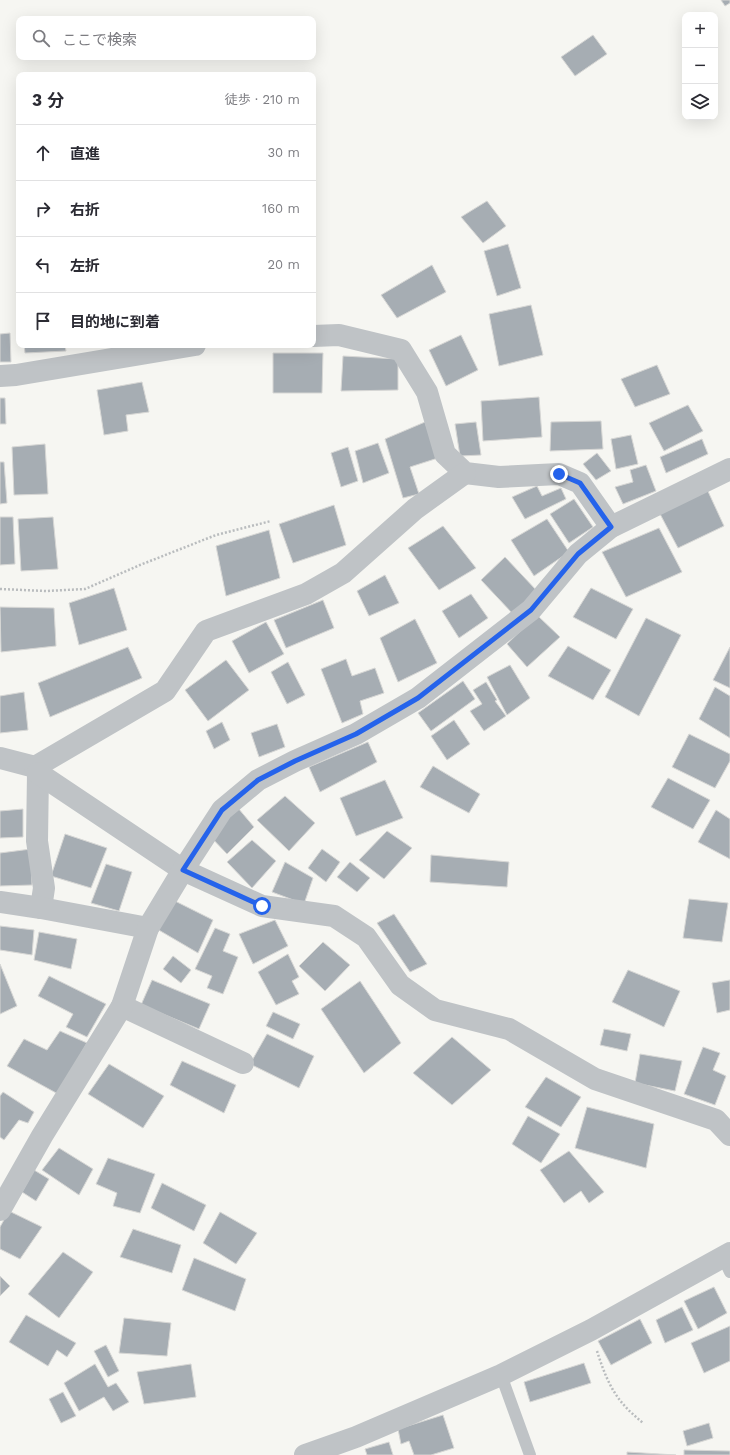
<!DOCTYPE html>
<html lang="ja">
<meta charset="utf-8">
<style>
:root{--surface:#fff;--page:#f2f2f3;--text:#2b2b33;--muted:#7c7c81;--line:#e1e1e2}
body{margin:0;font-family:"Work Sans","Noto Sans JP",sans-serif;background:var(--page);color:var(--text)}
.controls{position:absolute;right:12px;top:12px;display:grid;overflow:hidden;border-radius:8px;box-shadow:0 4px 16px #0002}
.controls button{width:36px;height:36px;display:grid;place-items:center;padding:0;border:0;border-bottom:1px solid var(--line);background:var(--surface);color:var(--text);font:20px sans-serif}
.stop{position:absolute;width:12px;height:12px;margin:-9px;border:3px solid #2563eb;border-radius:50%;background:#fff}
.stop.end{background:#2563eb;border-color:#fff;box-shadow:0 1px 4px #0008}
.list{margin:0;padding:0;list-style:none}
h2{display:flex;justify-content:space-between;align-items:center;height:52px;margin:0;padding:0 16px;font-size:17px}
h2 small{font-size:13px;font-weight:400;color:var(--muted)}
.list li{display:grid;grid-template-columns:26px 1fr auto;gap:12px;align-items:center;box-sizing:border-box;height:56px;padding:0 16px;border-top:1px solid var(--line)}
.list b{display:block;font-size:15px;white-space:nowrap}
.list em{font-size:13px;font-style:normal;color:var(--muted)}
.icon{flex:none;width:22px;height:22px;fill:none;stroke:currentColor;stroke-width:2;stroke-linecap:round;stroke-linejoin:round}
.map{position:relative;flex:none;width:730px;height:1455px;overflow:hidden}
.search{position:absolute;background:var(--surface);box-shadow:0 4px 16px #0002;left:16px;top:16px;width:300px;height:44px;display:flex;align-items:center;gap:10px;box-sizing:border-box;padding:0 14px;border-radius:8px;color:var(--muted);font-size:15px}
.panel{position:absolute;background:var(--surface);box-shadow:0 4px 16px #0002;left:16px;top:72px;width:300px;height:276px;border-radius:8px}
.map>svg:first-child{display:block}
.building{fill:#a6adb3;stroke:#d7d7d5}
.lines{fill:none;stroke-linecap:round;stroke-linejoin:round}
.path{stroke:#b9bcbe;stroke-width:2.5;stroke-dasharray:2 2;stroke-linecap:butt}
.service{stroke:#bfc3c6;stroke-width:12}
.minor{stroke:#bfc3c6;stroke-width:22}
.tertiary{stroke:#bfc3c6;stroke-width:22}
.route{stroke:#2563eb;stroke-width:5}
</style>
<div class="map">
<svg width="730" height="1455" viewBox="0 0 730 1455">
<rect width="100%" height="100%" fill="#f6f6f2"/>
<g class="building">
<polygon points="721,0 730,0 730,3 725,6"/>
<polygon points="593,35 607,54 575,76 561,57"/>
<polygon points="487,201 506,226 483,243 461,217"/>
<polygon points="508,244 521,288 497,296 484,251"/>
<polygon points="432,265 446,292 397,318 381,295"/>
<polygon points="531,305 543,355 499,366 489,314"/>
<polygon points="10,333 11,362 0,362 0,334"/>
<polygon points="461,335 478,370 446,386 429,350"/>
<polygon points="24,345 65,345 66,351 25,353"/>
<polygon points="273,353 323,353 322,393 273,393"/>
<polygon points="343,356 398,359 398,390 341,391"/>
<polygon points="657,365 670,394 635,407 621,379"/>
<polygon points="142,382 149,412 126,415 128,431 104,435 97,390"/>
<polygon points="539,397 542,437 483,441 481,401"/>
<polygon points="0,398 5,398 6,424 0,424"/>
<polygon points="688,405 703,431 664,451 649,423"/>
<polygon points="601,421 603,449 550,451 551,422"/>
<polygon points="425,422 438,458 410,467 419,494 403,498 385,439"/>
<polygon points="476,422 481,455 460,456 455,424"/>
<polygon points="631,435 638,464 616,469 611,439"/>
<polygon points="702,439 708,454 666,473 660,457"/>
<polygon points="378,443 389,473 363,483 355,451"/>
<polygon points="45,444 48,494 14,495 12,447"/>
<polygon points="348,447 358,481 341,487 331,453"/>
<polygon points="597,453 611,471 596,480 583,464"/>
<polygon points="0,462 4,462 7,503 0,504"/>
<polygon points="646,465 656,491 623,504 615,487 633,482 630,470"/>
<polygon points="537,486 542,496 561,488 566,499 525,519 512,497"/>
<polygon points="706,487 724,526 678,548 659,512"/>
<polygon points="574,499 593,527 569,543 550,514"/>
<polygon points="334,505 346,545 293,563 279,524"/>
<polygon points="0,517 13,517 15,564 0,565"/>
<polygon points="53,517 58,569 21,571 18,519"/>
<polygon points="547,519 569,552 534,576 511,540"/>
<polygon points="443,526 476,568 439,590 408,548"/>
<polygon points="659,528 682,572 626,597 602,552"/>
<polygon points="269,530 280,578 226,596 216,546"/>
<polygon points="505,557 538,592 512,613 481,580"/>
<polygon points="385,575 399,603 369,616 357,591"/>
<polygon points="114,588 127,630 79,645 69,603"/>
<polygon points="591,588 633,609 616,639 573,617"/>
<polygon points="471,594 488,618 459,638 442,611"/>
<polygon points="323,600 334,628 286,648 274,620"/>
<polygon points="0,607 54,608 56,646 1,652"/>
<polygon points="537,615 560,637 527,667 507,644"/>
<polygon points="646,618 681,635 639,716 605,697"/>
<polygon points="415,619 437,663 398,682 380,638"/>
<polygon points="266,622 284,654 249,673 232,641"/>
<polygon points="568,646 611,670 593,700 548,676"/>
<polygon points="128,647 142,678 50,717 38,683"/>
<polygon points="730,647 730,688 713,680"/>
<polygon points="346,659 352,676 375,668 384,693 360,701 363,714 342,723 321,669"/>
<polygon points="226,660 249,690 208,721 185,690"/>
<polygon points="288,662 305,695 287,704 271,672"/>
<polygon points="510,665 530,698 507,715 487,677"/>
<polygon points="463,681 475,699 431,731 418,713"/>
<polygon points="486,682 497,700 495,701 506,716 484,731 470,711 482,704 473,690"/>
<polygon points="715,687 730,696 730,738 699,719"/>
<polygon points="24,692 28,730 0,733 0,696"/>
<polygon points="454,720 470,744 447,760 431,736"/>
<polygon points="222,722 230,740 214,749 206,731"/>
<polygon points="277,724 285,747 259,757 251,733"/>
<polygon points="689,734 730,754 730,761 715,788 672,767"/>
<polygon points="368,742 377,762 320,792 309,767"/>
<polygon points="433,766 480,794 469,813 420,787"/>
<polygon points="668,778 710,800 693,829 651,807"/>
<polygon points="385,780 403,818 356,836 340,798"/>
<polygon points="285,796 315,823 289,851 257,820"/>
<polygon points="238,808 254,827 227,854 209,835"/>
<polygon points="23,809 23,837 0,838 0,811"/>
<polygon points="716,810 730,819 730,859 698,842"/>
<polygon points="387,831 412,848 384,879 359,860"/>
<polygon points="65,834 107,848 91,888 51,876"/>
<polygon points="252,840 276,861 252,888 227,862"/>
<polygon points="31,849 32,885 0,886 0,853"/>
<polygon points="322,849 340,862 326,882 308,868"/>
<polygon points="431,855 509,862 507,887 430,882"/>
<polygon points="285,862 313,878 304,904 272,892"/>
<polygon points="350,862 370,878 357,892 337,877"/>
<polygon points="106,864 132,872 119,911 91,903"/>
<polygon points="689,899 728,903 722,942 683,938"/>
<polygon points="173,900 213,920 198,953 157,929"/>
<polygon points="394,914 427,964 410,972 377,923"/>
<polygon points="275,920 288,946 253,964 239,934"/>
<polygon points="0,926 34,930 32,955 0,950"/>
<polygon points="215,928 230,934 223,951 238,957 223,994 207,988 212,976 195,969"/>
<polygon points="39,932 77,939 71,969 34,960"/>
<polygon points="323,942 350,965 325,991 299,966"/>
<polygon points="288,954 299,977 292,981 299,994 276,1005 258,972"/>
<polygon points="173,956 191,970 181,983 163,969"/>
<polygon points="0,964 17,1006 0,1014"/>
<polygon points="628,970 680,991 664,1027 612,1002"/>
<polygon points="49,976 106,1004 87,1037 66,1027 73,1014 38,996"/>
<polygon points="152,980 210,1004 199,1029 141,1005"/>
<polygon points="730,980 730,1010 717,1013 712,983"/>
<polygon points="360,981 401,1043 364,1073 321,1009"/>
<polygon points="273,1012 300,1024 293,1039 266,1026"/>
<polygon points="604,1029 631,1034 627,1051 600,1045"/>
<polygon points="60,1031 87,1043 58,1094 7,1066 24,1039 47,1050"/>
<polygon points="267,1034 314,1056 299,1088 250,1064"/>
<polygon points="452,1037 491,1070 452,1105 413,1073"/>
<polygon points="703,1047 720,1053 713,1070 726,1076 715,1105 684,1094"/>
<polygon points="640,1054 682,1061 675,1091 635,1083"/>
<polygon points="182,1061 236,1085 224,1113 170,1085"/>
<polygon points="109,1064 164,1096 143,1128 88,1094"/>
<polygon points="546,1077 581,1097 561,1127 525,1107"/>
<polygon points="3,1092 34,1112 28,1123 19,1120 4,1140 0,1137 0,1096"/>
<polygon points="587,1107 654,1124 646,1168 575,1148"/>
<polygon points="528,1116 560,1134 541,1163 512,1144"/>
<polygon points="59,1148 93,1169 79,1195 42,1170"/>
<polygon points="569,1151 604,1192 589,1203 581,1191 564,1203 540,1170"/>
<polygon points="108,1158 155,1174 140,1213 113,1206 117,1193 96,1184"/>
<polygon points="34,1170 49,1179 36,1201 22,1192"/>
<polygon points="162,1183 206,1205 194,1231 151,1208"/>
<polygon points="9,1211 42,1227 20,1259 0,1249 0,1227"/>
<polygon points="220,1212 257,1233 236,1264 203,1243"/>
<polygon points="133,1229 181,1245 172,1273 120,1257"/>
<polygon points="63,1252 93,1272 59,1318 28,1294"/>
<polygon points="194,1258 246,1279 235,1311 182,1290"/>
<polygon points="0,1276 10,1286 0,1296"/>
<polygon points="714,1287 727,1313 698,1329 684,1301"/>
<polygon points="682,1307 693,1330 665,1343 656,1320"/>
<polygon points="26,1315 76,1343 67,1357 57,1350 48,1366 9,1342"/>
<polygon points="124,1318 171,1323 167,1356 119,1353"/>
<polygon points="640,1319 652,1343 611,1365 598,1341"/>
<polygon points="730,1326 730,1361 704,1373 691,1343"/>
<polygon points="106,1345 119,1371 108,1377 94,1351"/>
<polygon points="584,1363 591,1383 530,1402 524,1382"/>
<polygon points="95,1364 108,1387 116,1383 129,1402 113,1411 104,1397 79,1411 64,1383"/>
<polygon points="191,1364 196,1397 144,1404 137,1372"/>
<polygon points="63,1392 76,1416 61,1423 49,1399"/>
<polygon points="443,1415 454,1448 431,1455 414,1455 409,1441 401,1444 398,1429"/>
<polygon points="709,1423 713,1438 687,1446 683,1431"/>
<polygon points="389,1442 393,1455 367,1455 365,1449"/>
<polygon points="684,1450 730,1451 730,1455 684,1455"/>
<polygon points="627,1452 676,1455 627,1455"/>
</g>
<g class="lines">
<g class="path">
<polyline points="0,589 46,591 85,589 140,565 216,535 271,521"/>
<path d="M 597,1351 C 603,1370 610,1389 623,1404 C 629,1411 636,1417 643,1423"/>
</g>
<g class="service">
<polyline points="723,1257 730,1272"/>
<polyline points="501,1375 530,1455"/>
</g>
<g class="minor">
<polyline points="313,336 339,335 401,350 427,392 445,454 465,473 499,477 559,474 580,483 611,527"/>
<polyline points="0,376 16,375 195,345"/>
<polyline points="0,758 35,767 38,773 37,841 44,888 41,908"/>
<polyline points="35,767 165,691 206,631 306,594 343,573 415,509 465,473"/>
<polyline points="38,773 183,870 262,906 334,916 366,937 400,985 435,1010 509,1029 595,1079 716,1120 730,1135"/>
<polyline points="0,902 41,908 148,928"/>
<polyline points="122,1006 243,1063"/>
<polyline points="0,1210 42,1136 122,1006 148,928 183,870 222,810 258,780 295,761 356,734 418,698 531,610 578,554 611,527 730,469"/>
</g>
<polyline class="tertiary" points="305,1455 356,1437 501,1375 591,1330 730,1253"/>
</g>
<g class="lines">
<polyline class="route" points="262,906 183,870 222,810 258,780 295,761 356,734 418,698 531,610 578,554 611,527 580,483 559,474"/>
</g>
</svg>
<div class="controls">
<button>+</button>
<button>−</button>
<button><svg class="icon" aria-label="layers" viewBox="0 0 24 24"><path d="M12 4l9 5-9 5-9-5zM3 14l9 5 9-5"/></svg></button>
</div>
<div class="stop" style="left:262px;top:906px"></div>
<div class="stop end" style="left:559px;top:474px"></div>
<div class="search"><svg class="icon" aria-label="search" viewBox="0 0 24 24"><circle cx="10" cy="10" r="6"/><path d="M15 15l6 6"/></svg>ここで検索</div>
<section class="panel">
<h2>3 分<small>徒歩 · 210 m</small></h2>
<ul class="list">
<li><svg class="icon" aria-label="ahead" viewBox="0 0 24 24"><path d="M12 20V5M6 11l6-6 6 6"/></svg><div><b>直進</b></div><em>30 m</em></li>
<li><svg class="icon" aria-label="right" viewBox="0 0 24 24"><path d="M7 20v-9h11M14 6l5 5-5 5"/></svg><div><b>右折</b></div><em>160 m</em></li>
<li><svg class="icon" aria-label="left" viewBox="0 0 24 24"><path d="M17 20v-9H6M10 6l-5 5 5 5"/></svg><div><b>左折</b></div><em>20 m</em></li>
<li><svg class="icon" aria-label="arrive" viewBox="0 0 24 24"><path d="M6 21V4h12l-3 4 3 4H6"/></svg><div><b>目的地に到着</b></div></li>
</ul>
</section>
</div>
